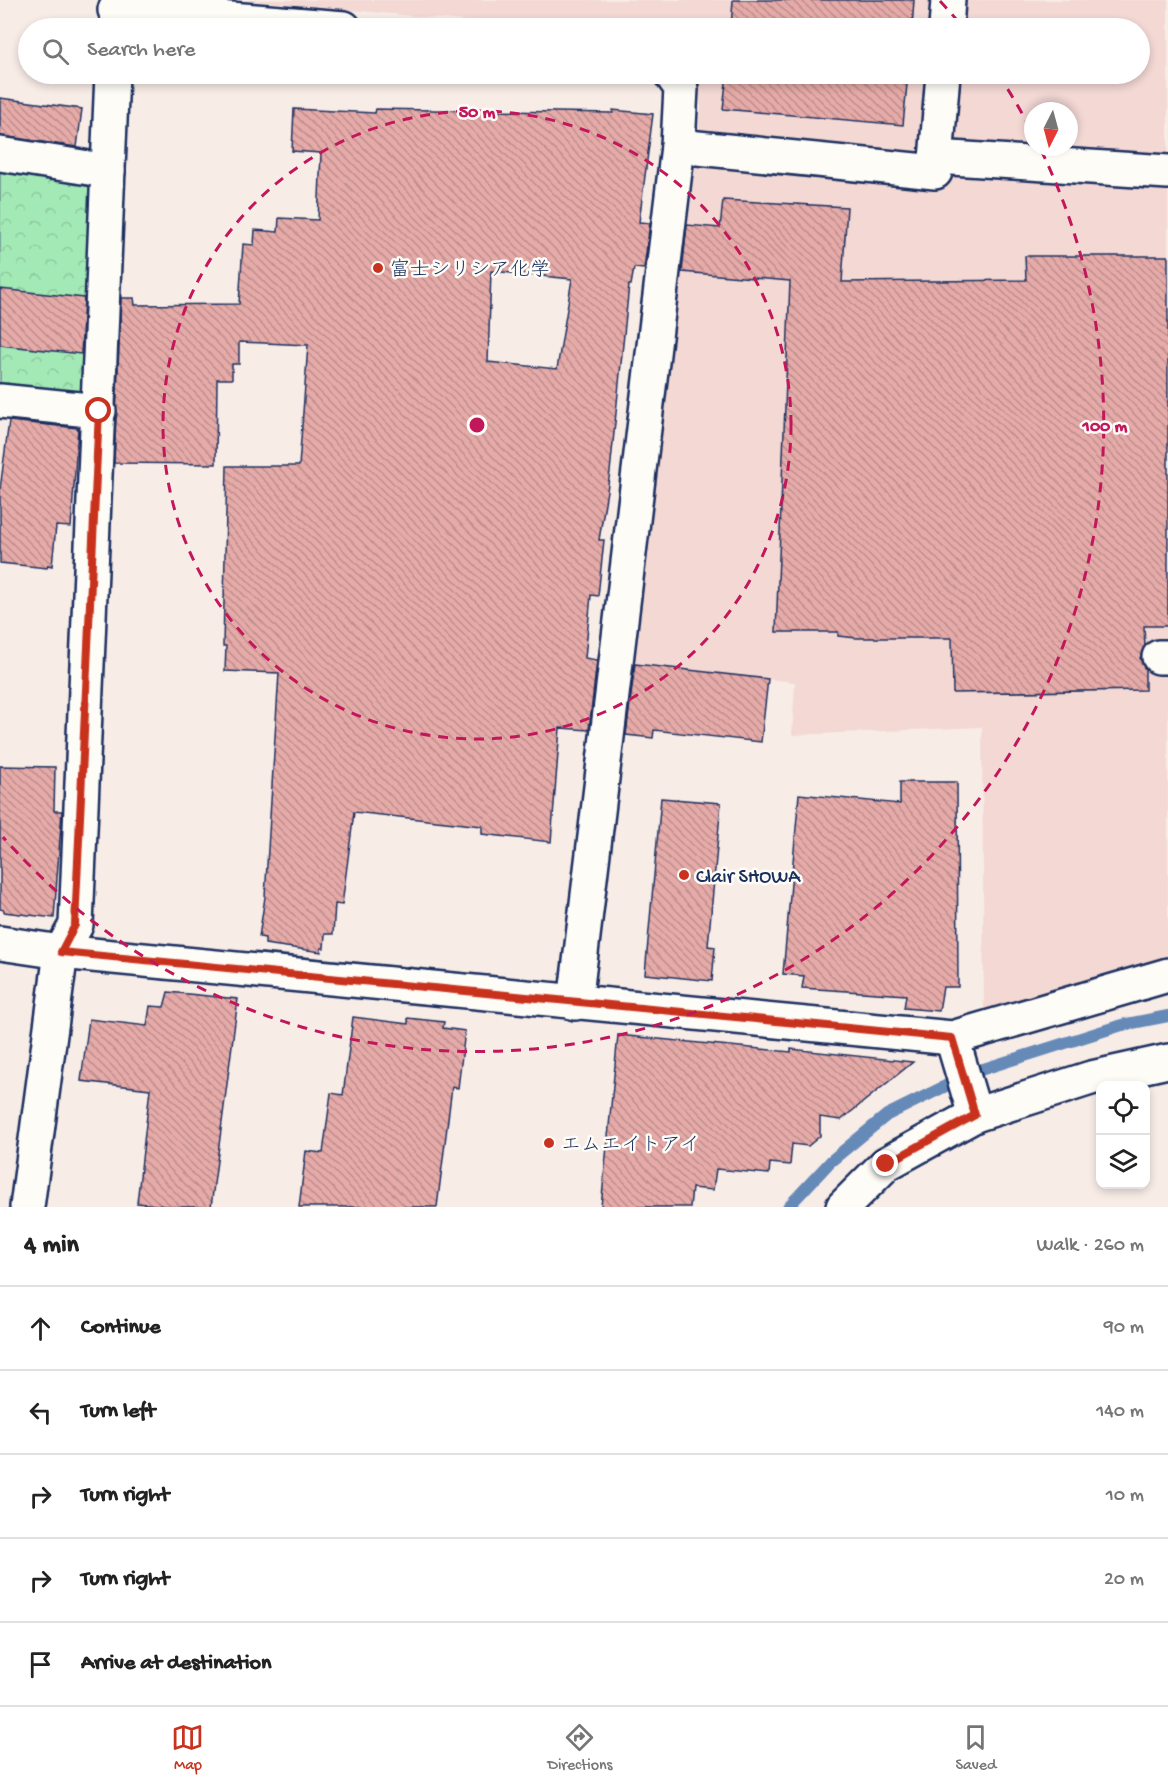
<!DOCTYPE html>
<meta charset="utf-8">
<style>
:root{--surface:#fff;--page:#f2f2f2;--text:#222;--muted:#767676;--line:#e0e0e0;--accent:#c8321e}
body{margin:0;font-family:"Gochi Hand","Klee One",sans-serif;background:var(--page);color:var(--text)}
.controls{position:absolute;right:18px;bottom:18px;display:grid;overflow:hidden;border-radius:12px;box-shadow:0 3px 9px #0003}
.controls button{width:54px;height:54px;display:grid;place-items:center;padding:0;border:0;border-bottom:2px solid var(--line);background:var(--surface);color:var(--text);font:30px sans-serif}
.compass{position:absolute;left:1024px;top:102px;width:54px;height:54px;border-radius:50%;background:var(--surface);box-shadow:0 3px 9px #0003;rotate:186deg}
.stop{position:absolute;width:18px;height:18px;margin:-14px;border:4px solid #c8321e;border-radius:50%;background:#fff}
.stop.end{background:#c8321e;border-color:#fff;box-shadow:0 2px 6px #0008}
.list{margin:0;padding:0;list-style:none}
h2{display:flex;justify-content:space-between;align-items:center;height:78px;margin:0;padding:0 24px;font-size:26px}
h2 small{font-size:20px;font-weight:400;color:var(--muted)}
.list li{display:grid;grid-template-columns:39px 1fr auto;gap:18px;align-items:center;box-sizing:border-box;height:84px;padding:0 24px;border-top:2px solid var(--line)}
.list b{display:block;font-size:22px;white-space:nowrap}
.list em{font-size:20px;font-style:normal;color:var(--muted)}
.icon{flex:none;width:33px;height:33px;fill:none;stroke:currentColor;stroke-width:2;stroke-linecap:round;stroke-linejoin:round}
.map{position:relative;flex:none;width:1168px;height:1207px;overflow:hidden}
.search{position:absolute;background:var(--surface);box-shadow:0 3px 9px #0003;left:18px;right:18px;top:18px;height:66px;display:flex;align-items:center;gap:15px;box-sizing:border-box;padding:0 21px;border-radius:33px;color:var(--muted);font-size:22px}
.sheet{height:498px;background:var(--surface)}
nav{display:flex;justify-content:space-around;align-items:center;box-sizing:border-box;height:84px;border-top:2px solid var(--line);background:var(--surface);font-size:16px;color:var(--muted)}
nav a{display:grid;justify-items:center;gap:3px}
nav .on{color:var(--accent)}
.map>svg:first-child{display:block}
.built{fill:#f3d8d4;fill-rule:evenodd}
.park{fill:url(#park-crowns);stroke:#5f8c8a;stroke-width:1.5}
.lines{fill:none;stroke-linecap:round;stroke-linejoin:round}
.stream{stroke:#668ab7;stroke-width:12}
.building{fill:url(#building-back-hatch);stroke:#1b2f5e;stroke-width:1.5;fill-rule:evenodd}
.minor-casing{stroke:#1b2f5e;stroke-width:38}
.minor{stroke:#fdfcf7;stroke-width:33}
.route{stroke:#c8321e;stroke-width:8}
.ring{fill:none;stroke:#c2185b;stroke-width:3;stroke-dasharray:10 8}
.poi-dot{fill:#c8321e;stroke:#fdfcf7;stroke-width:2}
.labels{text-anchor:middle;stroke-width:5;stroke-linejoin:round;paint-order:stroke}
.poi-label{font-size:20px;fill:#1b2f5e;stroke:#fdfcf7;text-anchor:start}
.centre{fill:#c2185b;stroke:#fdfcf7;stroke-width:3}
.ring-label{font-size:18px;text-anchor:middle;font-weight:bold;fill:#c2185b;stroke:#fdfcf7;stroke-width:5;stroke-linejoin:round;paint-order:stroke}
</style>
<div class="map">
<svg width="1168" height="1207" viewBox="0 0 1168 1207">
<defs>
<pattern id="park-crowns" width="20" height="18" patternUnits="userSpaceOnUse" patternTransform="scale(1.5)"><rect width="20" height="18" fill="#a3e9b5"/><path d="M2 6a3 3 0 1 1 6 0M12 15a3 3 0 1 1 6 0" fill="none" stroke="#8cc89e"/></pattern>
<pattern id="building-back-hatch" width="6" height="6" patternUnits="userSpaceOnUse" patternTransform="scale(1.5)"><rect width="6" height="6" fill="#e6aba8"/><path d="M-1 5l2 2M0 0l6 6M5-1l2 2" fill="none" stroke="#ba8c8c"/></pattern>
</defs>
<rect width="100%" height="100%" fill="#f8ece7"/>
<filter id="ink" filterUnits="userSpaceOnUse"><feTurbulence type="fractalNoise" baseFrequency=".0167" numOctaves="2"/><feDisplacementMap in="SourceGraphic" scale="12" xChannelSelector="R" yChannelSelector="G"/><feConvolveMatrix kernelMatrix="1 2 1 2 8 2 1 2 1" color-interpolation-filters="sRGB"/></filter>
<g filter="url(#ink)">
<path class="built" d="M 247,0 L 1168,0 L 1168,964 L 984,1020 L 982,727 L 792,735 L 795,682 L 631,665 L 701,107 L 698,74 L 1140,74 L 1140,28 L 539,28 ZM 1033,111 L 1069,111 L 1069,147 L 1033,147 Z"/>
<polygon class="park" points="0,161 80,173 93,188 80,401 0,393"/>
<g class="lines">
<polyline class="stream" points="788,1207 831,1161 887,1115 974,1072 1122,1025 1168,1016"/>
</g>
<g class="building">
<polygon points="733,0 914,0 912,28 731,28"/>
<polygon points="727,74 908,74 903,125 723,109"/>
<polygon points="0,98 82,109 77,147 0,136"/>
<path d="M 294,109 L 375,113 L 376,109 L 613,113 L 613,110 L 653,114 L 639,222 L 650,223 L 644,269 L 634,268 L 631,285 L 629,285 L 610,472 L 599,540 L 604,540 L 598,596 L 591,595 L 585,658 L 597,660 L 589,730 L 560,728 L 551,842 L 482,834 L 482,826 L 354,812 L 342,905 L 335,904 L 333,934 L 325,934 L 324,948 L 321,948 L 321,952 L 265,944 L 265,938 L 259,937 L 265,897 L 279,673 L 225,671 L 226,646 L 223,646 L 227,466 L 299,466 L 308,345 L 239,342 L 239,364 L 232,364 L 232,379 L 217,379 L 216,464 L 114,463 L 121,298 L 134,298 L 135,305 L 239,304 L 243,244 L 254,245 L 255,230 L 278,232 L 279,218 L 318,220 L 321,153 L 292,151 ZM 491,271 L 572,279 L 557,369 L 488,362 Z"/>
<polygon points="723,200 847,207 842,282 1026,280 1025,256 1168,256 1168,626 1144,626 1145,646 1140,658 1145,669 1145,690 953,693 952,638 857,638 838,636 838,632 776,632 790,281 682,272 687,225 720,228"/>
<polygon points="0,289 84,298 81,354 0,345"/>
<polygon points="9,421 78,428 71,527 56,526 52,566 48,565 47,568 0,563 0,489"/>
<polygon points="635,664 768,679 761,742 654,730 653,738 626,735"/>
<polygon points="0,766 55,767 54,811 62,811 54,918 4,912 4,910 0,909"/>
<polygon points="900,782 957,782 958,987 943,987 939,1011 904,1008 906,995 802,988 804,976 783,974 799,794 900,804"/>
<polygon points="661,798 721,803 708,946 715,947 712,981 645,974"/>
<polygon points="168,992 238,999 211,1207 176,1207 137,1203 150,1089 81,1081 89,1019 147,1026 150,1006 164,1007"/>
<polygon points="353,1017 408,1024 408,1018 444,1022 443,1028 465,1031 458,1088 452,1087 437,1207 299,1207 306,1151 323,1153 331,1093 343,1095"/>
<polygon points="618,1035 791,1052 791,1049 913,1062 841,1120 820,1117 820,1136 808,1146 792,1144 790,1165 770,1163 769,1174 716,1169 713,1190 692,1188 690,1207 601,1207"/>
</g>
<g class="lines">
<g class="minor-casing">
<g id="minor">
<polyline points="115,10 344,28"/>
<polyline points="946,28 948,0"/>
<polyline points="678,146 935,172 943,74"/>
<polyline points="0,154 108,171"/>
<polyline points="936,157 1168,172"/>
<polyline points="0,401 99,411"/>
<polyline points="1159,657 1168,657"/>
<polyline points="0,943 61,952 952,1038 1168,975"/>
<polyline points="575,1003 678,146 681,88 671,74"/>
<polyline points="952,1038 975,1115"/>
<polyline points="27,1207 61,952 76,925 112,74"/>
<polyline points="843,1207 886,1164 975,1115 1091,1078 1168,1061"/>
</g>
</g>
<use href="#minor" class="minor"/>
</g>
</g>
<g class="lines" filter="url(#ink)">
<polyline class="route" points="99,411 75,925 61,952 952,1038 975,1115 886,1164"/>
</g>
<g class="ring">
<circle cx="477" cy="425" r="314"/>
<path d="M940 1A628 628 0 0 1 962 26M998 74A628 628 0 0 1 1031 130M1041 150A628 628 0 0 1 3 837"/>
</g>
<g class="poi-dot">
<circle cx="378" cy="268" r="6"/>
<circle cx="684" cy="875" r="6"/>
<circle cx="549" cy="1143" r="6"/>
</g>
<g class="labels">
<g class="poi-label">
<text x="390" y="275">富士シリシア化学</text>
<text x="696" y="882">Clair SHOWA</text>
<text x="561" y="1150">エムエイトアイ</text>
</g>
</g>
<circle cx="477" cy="425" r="9" class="centre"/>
<g class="ring-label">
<text x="477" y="117">50 m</text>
<text x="1105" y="431">100 m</text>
</g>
</svg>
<div class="controls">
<button><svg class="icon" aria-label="locate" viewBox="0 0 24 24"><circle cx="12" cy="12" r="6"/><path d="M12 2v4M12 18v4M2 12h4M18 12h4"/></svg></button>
<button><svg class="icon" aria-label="layers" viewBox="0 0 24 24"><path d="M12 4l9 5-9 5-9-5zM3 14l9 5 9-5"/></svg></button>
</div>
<svg class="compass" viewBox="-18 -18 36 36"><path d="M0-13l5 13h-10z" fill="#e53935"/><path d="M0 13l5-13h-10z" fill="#767676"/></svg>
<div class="stop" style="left:99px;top:411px"></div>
<div class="stop end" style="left:886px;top:1164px"></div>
<div class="search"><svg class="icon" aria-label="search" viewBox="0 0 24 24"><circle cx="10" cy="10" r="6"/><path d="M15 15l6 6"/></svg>Search here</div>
</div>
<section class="sheet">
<h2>4 min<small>Walk · 260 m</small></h2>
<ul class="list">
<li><svg class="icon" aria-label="ahead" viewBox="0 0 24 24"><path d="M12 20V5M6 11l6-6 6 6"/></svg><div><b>Continue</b></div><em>90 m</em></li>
<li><svg class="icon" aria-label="left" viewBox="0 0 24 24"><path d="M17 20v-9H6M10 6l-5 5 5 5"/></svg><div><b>Turn left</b></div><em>140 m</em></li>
<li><svg class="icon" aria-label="right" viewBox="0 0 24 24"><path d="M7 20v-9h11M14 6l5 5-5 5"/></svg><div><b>Turn right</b></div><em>10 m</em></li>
<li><svg class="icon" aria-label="right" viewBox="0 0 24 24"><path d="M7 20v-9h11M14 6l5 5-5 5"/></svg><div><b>Turn right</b></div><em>20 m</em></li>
<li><svg class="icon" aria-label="arrive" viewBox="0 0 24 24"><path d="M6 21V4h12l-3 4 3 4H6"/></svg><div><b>Arrive at destination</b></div></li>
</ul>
</section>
<nav>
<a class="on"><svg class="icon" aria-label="map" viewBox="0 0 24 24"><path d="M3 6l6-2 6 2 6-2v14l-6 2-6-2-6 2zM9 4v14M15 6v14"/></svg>Map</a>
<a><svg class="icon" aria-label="directions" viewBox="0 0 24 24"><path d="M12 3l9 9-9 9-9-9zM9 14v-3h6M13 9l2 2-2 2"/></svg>Directions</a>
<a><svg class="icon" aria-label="saved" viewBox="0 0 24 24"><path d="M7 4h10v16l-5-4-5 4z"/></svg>Saved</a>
</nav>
